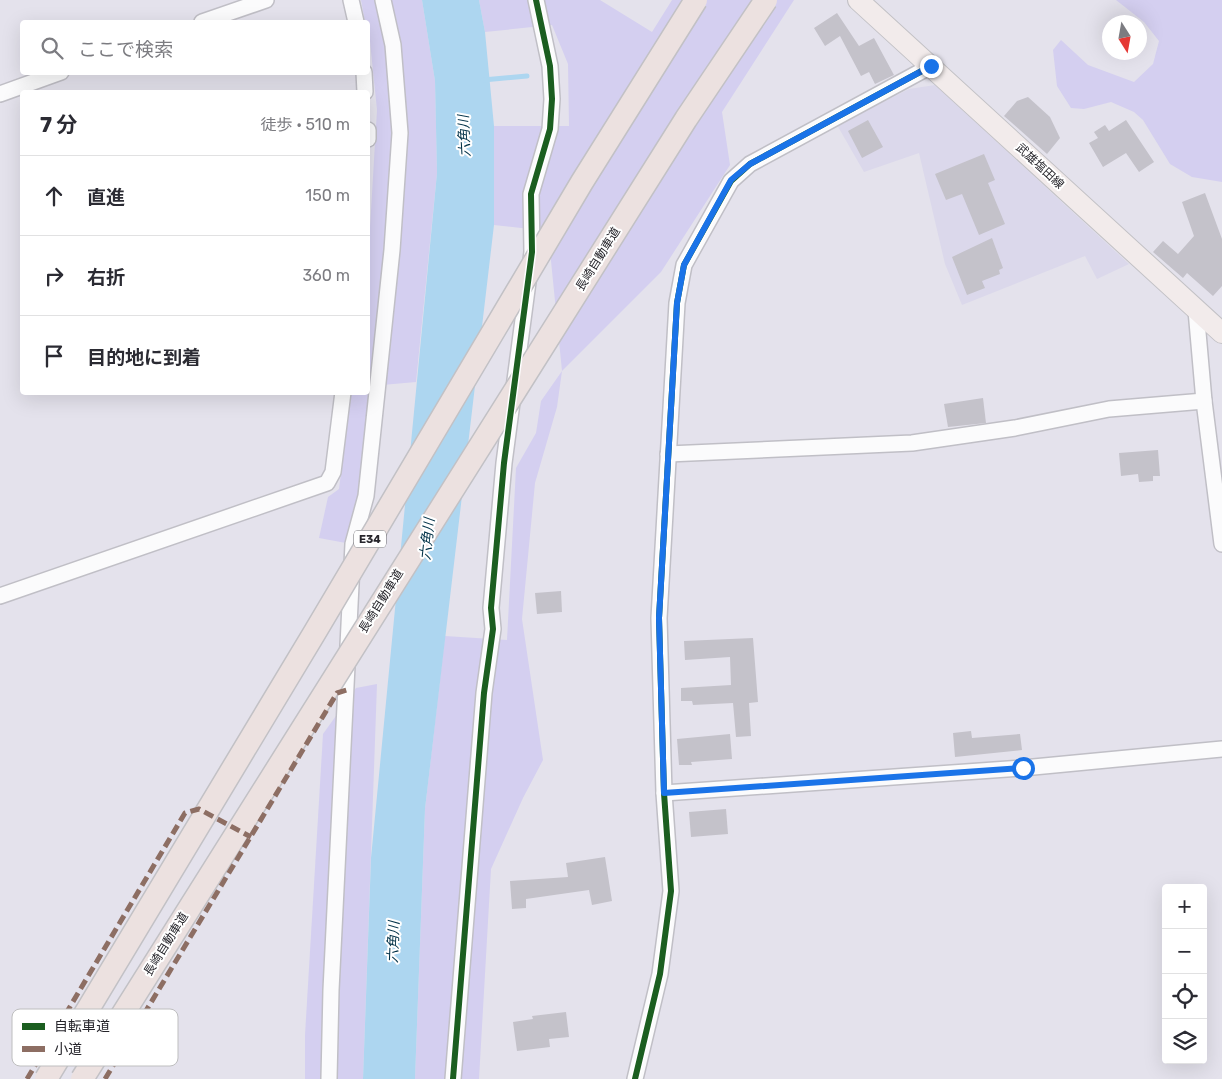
<!DOCTYPE html>
<html lang="ja">
<meta charset="utf-8">
<style>
:root{--surface:#fff;--page:#f7f7f7;--text:#2b2b33;--muted:#7c7c81;--line:#e1e1e2}
body{margin:0;font-family:Rubik,"Noto Sans JP",sans-serif;background:var(--page);color:var(--text)}
.controls{position:absolute;right:15px;bottom:15px;display:grid;overflow:hidden;border-radius:5px;box-shadow:0 5px 20px #0002}
.controls button{width:45px;height:45px;display:grid;place-items:center;padding:0;border:0;border-bottom:1px solid var(--line);background:var(--surface);color:var(--text);font:25px sans-serif}
.compass{position:absolute;left:1102px;top:15px;width:45px;height:45px;border-radius:50%;background:var(--surface);box-shadow:0 5px 20px #0002;rotate:169deg}
.stop{position:absolute;width:15px;height:15px;margin:-11px;border:4px solid #1a73e8;border-radius:50%;background:#fff}
.stop.end{background:#1a73e8;border-color:#fff;box-shadow:0 1px 5px #0008}
.list{margin:0;padding:0;list-style:none}
h2{display:flex;justify-content:space-between;align-items:center;height:65px;margin:0;padding:0 20px;font-size:21px}
h2 small{font-size:16px;font-weight:400;color:var(--muted)}
.list li{display:grid;grid-template-columns:32px 1fr auto;gap:15px;align-items:center;box-sizing:border-box;height:80px;padding:0 20px;border-top:1px solid var(--line)}
.list b{display:block;font-size:19px;white-space:nowrap}
.list em{font-size:16px;font-style:normal;color:var(--muted)}
.icon{flex:none;width:28px;height:28px;fill:none;stroke:currentColor;stroke-width:2;stroke-linecap:round;stroke-linejoin:round}
.map{position:relative;flex:none;width:1222px;height:1079px;overflow:hidden}
.search{position:absolute;background:var(--surface);box-shadow:0 5px 20px #0002;left:20px;top:20px;width:350px;height:55px;display:flex;align-items:center;gap:12px;box-sizing:border-box;padding:0 18px;border-radius:5px;color:var(--muted);font-size:19px}
.panel{position:absolute;background:var(--surface);box-shadow:0 5px 20px #0002;left:20px;top:90px;width:350px;height:305px;border-radius:5px}
.map>svg:first-child{display:block}
.built{fill:#dbd8eb}
.green{fill:#d4cff0}
.water{fill:#add6f0}
.lines{fill:none;stroke-linecap:round;stroke-linejoin:round}
.stream{stroke:#add6f0;stroke-width:5}
.building{fill:#c4c2ca}
.minor-casing{stroke:#c0bfc6;stroke-width:18}
.major-casing{stroke:#c2c1c5;stroke-width:22}
.minor{stroke:#fbfbfc;stroke-width:15}
.major{stroke:#f2ebeb;stroke-width:20}
.highway-bridge-casing{stroke:#c2c1c5;stroke-width:25;stroke-linecap:butt}
.highway-bridge{stroke:#ece1e0;stroke-width:22}
.quiet{stroke:#8d6e63;stroke-width:5;stroke-dasharray:10 5;stroke-linecap:butt}
.cycleway-casing{stroke:#fff;stroke-width:9}
.cycleway{stroke:#1b5e20;stroke-width:6}
.route{stroke:#1a73e8;stroke-width:6}
.labels{text-anchor:middle;stroke-width:4;stroke-linejoin:round;paint-order:stroke}
.shield{fill:#fff;stroke:#67666b;stroke-width:1}
.shield-label{font-size:11px;font-weight:bold;fill:#26252b}
.street-label{font-size:12px;fill:#26252b;stroke:#fff}
.water-label{font-size:14px;font-style:italic;fill:#003147;stroke:#fff}
.key{fill:#fff;stroke:#bebebf;stroke-width:1}
.key-label{font-size:14px;fill:#26252b}
</style>
<div class="map">
<svg width="1222" height="1079" viewBox="0 0 1222 1079">
<rect width="100%" height="100%" fill="#e4e2ec"/>
<polygon class="built" points="935,85 1129,264 1097,279 1085,256 962,305 945,264 919,153 864,172 837,125 909,89"/>
<g class="green">
<polygon points="361,0 422,0 435,81 437,173 416,382 371,386 361,495 346,543 319,538 328,497 339,489 351,393 368,392 368,261 377,110 368,22 365,22"/>
<polygon points="479,0 600,0 652,32 672,0 794,0 722,112 730,165 661,272 562,371 557,407 535,483 522,619 543,760 523,798 491,869 479,1079 415,1079 425,809 445,636 507,640 516,468 536,433 541,401 562,371 548,231 494,225 494,126 569,126 568,64 552,25 485,32"/>
<polygon points="1116,0 1222,0 1222,182 1192,177 1170,164 1143,120 1134,112 1111,102 1084,109 1071,108 1057,86 1053,50 1061,40 1088,65 1134,82 1153,64 1159,41 1144,22"/>
<polygon points="377,684 363,1079 305,1079 305,1035 323,734 356,688"/>
</g>
<polygon class="water" points="422,0 479,0 485,32 494,126 494,225 425,809 415,1079 363,1079 371,858 437,173 435,81"/>
<g class="lines">
<polyline class="stream" points="483,80 527,76"/>
</g>
<g class="building">
<polygon points="837,13 859,46 874,38 894,75 875,84 869,72 861,76 840,36 825,46 814,28"/>
<polygon points="1028,97 1050,117 1060,138 1047,154 1004,116 1017,101"/>
<polygon points="868,120 883,147 862,158 848,131"/>
<polygon points="1126,120 1154,162 1139,172 1126,153 1103,167 1089,143 1098,138 1094,132 1105,125 1109,131"/>
<polygon points="984,154 995,180 988,183 1005,224 979,235 962,194 946,200 935,174"/>
<polygon points="1205,193 1222,239 1222,286 1213,296 1187,273 1183,278 1153,252 1163,241 1178,254 1194,236 1182,202"/>
<polygon points="992,238 1003,268 999,270 1000,274 982,281 985,288 967,295 952,257"/>
<polygon points="983,398 986,423 948,427 944,404"/>
<polygon points="1158,450 1160,476 1153,476 1153,481 1139,482 1138,474 1121,476 1119,453"/>
<polygon points="561,591 562,612 537,614 535,593"/>
<polygon points="753,638 758,702 749,703 751,736 736,737 733,703 693,705 692,701 681,701 681,688 731,685 730,657 685,660 684,641"/>
<polygon points="971,731 972,738 1020,734 1022,750 955,757 953,733"/>
<polygon points="730,734 732,759 691,762 692,765 679,765 677,739"/>
<polygon points="726,809 728,834 691,837 689,812"/>
<polygon points="605,857 612,901 592,905 589,890 526,899 526,908 512,909 510,881 568,877 566,863"/>
<polygon points="566,1012 569,1037 549,1039 550,1047 517,1051 513,1022 533,1019 532,1016"/>
</g>
<g class="lines">
<g class="minor-casing">
<g id="minor">
<polyline points="351,0 356,22"/>
<polyline points="202,22 266,0"/>
<polyline points="364,72 365,92"/>
<polyline points="0,94 61,72"/>
<polyline points="368,130 368,139"/>
<polyline points="1196,310 1204,401 1222,544"/>
<polyline points="668,454 912,443 1015,428 1109,409 1204,401"/>
<polyline points="0,596 327,483 333,472 343,392"/>
<polyline points="664,793 1023,768 1222,749"/>
<polyline points="329,1079 331,990 353,544 366,496 392,250 400,133 393,45 383,0"/>
<polyline points="453,1079 484,693 493,629 491,608 504,463 532,252 531,194 550,129 552,99 550,66 536,0"/>
<polyline points="635,1079 660,974 671,891 664,793 659,618 677,303 684,265 731,181 750,164 931,66"/>
</g>
</g>
<g class="major-casing">
<polyline id="major" points="858,0 1222,333"/>
</g>
<use href="#minor" class="minor"/>
<use href="#major" class="major"/>
<g class="highway-bridge-casing">
<g id="highway-bridge">
<polyline points="46,1079 315,632 582,182 696,0"/>
<polyline points="82,1079 686,119 766,0"/>
</g>
</g>
<use href="#highway-bridge" class="highway-bridge"/>
<g class="quiet">
<polyline points="27,1079 185,813 199,809 251,837"/>
<polyline points="105,1079 337,693 347,690"/>
</g>
<g class="cycleway-casing">
<g id="cycleway">
<polyline points="453,1079 484,693 493,629 491,608 504,463 532,252 531,194 550,129 552,99 550,66 536,0"/>
<polyline points="635,1079 660,974 671,891 664,793 659,618 677,303 684,265 731,181 750,164 931,66"/>
</g>
</g>
<use href="#cycleway" class="cycleway"/>
</g>
<g class="lines">
<polyline class="route" points="931,66 750,164 731,180 684,265 677,303 659,618 664,793 1023,768"/>
</g>
<g class="labels">
<rect class="shield" x="354" y="530.5" width="32" height="17" rx="4"/>
<g class="shield-label">
<text x="370" y="543">E34</text>
</g>
<g class="street-label">
<text transform="translate(1040 166) rotate(43)" y="4">武雄塩田線</text>
<text transform="translate(598 259) rotate(-58)" y="4">長崎自動車道</text>
<text transform="translate(381 601) rotate(-58)" y="4">長崎自動車道</text>
<text transform="translate(166 944) rotate(-58)" y="4">長崎自動車道</text>
</g>
<g class="water-label">
<text transform="translate(464 136) rotate(-93)" y="5">六角川</text>
<text transform="translate(427 539) rotate(-84)" y="5">六角川</text>
<text transform="translate(393 942) rotate(-88)" y="5">六角川</text>
</g>
</g>
<rect x="12" y="1009" width="166" height="57" rx="8" class="key"/>
<rect x="22" y="1023" width="23" height="7" fill="#1b5e20"/>
<rect x="22" y="1046" width="23" height="6" fill="#8d6e63"/>
<g class="key-label">
<text x="54" y="1031">自転車道</text>
<text x="54" y="1054">小道</text>
</g>
</svg>
<div class="controls">
<button>+</button>
<button>−</button>
<button><svg class="icon" aria-label="locate" viewBox="0 0 24 24"><circle cx="12" cy="12" r="6"/><path d="M12 2v4M12 18v4M2 12h4M18 12h4"/></svg></button>
<button><svg class="icon" aria-label="layers" viewBox="0 0 24 24"><path d="M12 4l9 5-9 5-9-5zM3 14l9 5 9-5"/></svg></button>
</div>
<svg class="compass" viewBox="-18 -18 36 36"><path d="M0-13l5 13h-10z" fill="#e53935"/><path d="M0 13l5-13h-10z" fill="#7c7c81"/></svg>
<div class="stop" style="left:1023px;top:768px"></div>
<div class="stop end" style="left:931px;top:66px"></div>
<div class="search"><svg class="icon" aria-label="search" viewBox="0 0 24 24"><circle cx="10" cy="10" r="6"/><path d="M15 15l6 6"/></svg>ここで検索</div>
<section class="panel">
<h2>7 分<small>徒歩 · 510 m</small></h2>
<ul class="list">
<li><svg class="icon" aria-label="ahead" viewBox="0 0 24 24"><path d="M12 20V5M6 11l6-6 6 6"/></svg><div><b>直進</b></div><em>150 m</em></li>
<li><svg class="icon" aria-label="right" viewBox="0 0 24 24"><path d="M7 20v-9h11M14 6l5 5-5 5"/></svg><div><b>右折</b></div><em>360 m</em></li>
<li><svg class="icon" aria-label="arrive" viewBox="0 0 24 24"><path d="M6 21V4h12l-3 4 3 4H6"/></svg><div><b>目的地に到着</b></div></li>
</ul>
</section>
</div>
